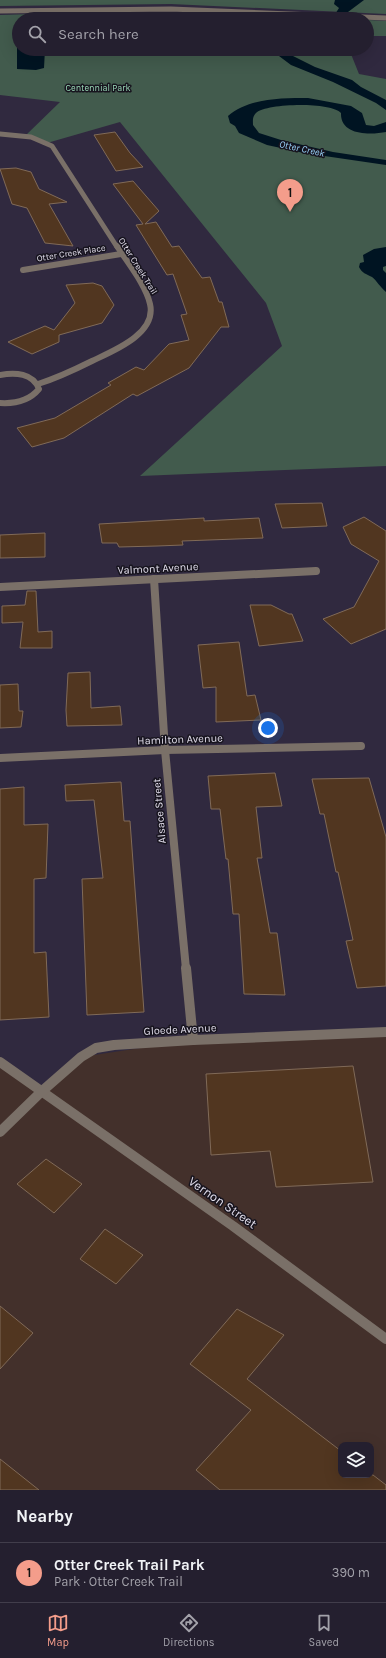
<!DOCTYPE html>
<meta charset="utf-8">
<style>
:root{--surface:#241f2f;--page:#302c3b;--text:#f1f3f6;--muted:#a3a2aa;--line:#413d4b;--accent:#f49d8b}
body{margin:0;font-family:Karla,sans-serif;background:var(--page);color:var(--text)}
.controls{position:absolute;right:12px;bottom:12px;display:grid;overflow:hidden;border-radius:8px;box-shadow:0 4px 16px #0002}
.controls button{width:36px;height:36px;display:grid;place-items:center;padding:0;border:0;border-bottom:1px solid var(--line);background:var(--surface);color:var(--text);font:20px sans-serif}
.you{position:absolute;left:268px;top:728px;width:14px;height:14px;margin:-10px;border:3px solid #fff;border-radius:50%;background:#1a73e8;box-shadow:0 0 0 6px #1a73e833}
.badge{display:grid;place-items:center;width:26px;height:26px;border-radius:50%;background:var(--accent);color:#111;font-size:13px;font-weight:700}
.pin{position:absolute;translate:-50% -33px;filter:drop-shadow(0 1px 2px #0008)}
.pin::after{content:'';position:absolute;top:21px;width:14px;height:12px;background:inherit;clip-path:polygon(0 0,100% 0,50% 100%)}
.list{margin:0;padding:0;list-style:none}
h2{display:flex;justify-content:space-between;align-items:center;height:52px;margin:0;padding:0 16px;font-size:17px}
h2 small{font-size:13px;font-weight:400;color:var(--muted)}
.list li{display:grid;grid-template-columns:26px 1fr auto;gap:12px;align-items:center;box-sizing:border-box;height:60px;padding:0 16px;border-top:1px solid var(--line)}
.list b{display:block;font-size:15px;white-space:nowrap}
.list p{margin:0;font-size:13px;white-space:nowrap;color:var(--muted)}
.list em{font-size:13px;font-style:normal;color:var(--muted)}
.icon{flex:none;width:22px;height:22px;fill:none;stroke:currentColor;stroke-width:2;stroke-linecap:round;stroke-linejoin:round}
.map{position:relative;flex:none;width:386px;height:1490px;overflow:hidden}
.search{position:absolute;background:var(--surface);box-shadow:0 4px 16px #0002;left:12px;right:12px;top:12px;height:44px;display:flex;align-items:center;gap:10px;box-sizing:border-box;padding:0 14px;border-radius:22px;color:var(--muted);font-size:15px}
.sheet{height:112px;background:var(--surface)}
nav{display:flex;justify-content:space-around;align-items:center;box-sizing:border-box;height:56px;border-top:1px solid var(--line);background:var(--surface);font-size:11px;color:var(--muted)}
nav a{display:grid;justify-items:center;gap:2px}
nav .on{color:var(--accent)}
.map>svg:first-child{display:block}
.commercial{fill:#43302b;fill-rule:evenodd}
.green{fill:#425b4d}
.water{fill:#001422}
.building{fill:#513620;stroke:#806a58}
.lines{fill:none;stroke-linecap:round;stroke-linejoin:round}
.minor-far3{stroke:#7a7068;stroke-width:5}
.minor-far2{stroke:#7a7068;stroke-width:6}
.minor-far1{stroke:#7a7068;stroke-width:8}
.minor{stroke:#7a7068;stroke-width:10}
.tertiary{stroke:#7a7068;stroke-width:5}
.labels{text-anchor:middle;stroke-width:3;stroke-linejoin:round;paint-order:stroke}
.far-park-label{font-size:9px;fill:#9edebb;stroke:#17141e}
.far-street-label{font-size:9px;fill:#e0dcea;stroke:#17141e}
.far-water-label{font-size:10px;font-style:italic;fill:#97d2f9;stroke:#17141e}
.street-label{font-size:11px;fill:#e0dcea;stroke:#17141e}
.near-street-label{font-size:13px;fill:#e0dcea;stroke:#17141e}
</style>
<div class="map">
<svg width="386" height="1490" viewBox="0 0 386 1490">
<rect width="100%" height="100%" fill="#30293f"/>
<path class="commercial" d="M 386,1032 L 386,1490 L 0,1490 L 0,1063 L 41,1092 L 81,1057 L 193,1040 ZM 341,1445 L 371,1445 L 371,1475 L 341,1475 Z"/>
<g class="green">
<polygon points="0,0 386,0 386,14 171,4 0,6"/>
<polygon points="64,13 160,13 343,19 19,19 19,49 349,49 359,74 386,79 386,466 140,476 282,346 266,303 120,122 47,143 25,136 60,102 0,95 0,15"/>
<polygon points="367,20 386,21 386,36 367,36"/>
</g>
<g class="water">
<polygon points="335,0 364,0 348,12 343,19 332,19 339,8 334,4"/>
<polygon points="19,44 19,49 45,49 44,68 36,70 17,69 17,47"/>
<polygon points="264,49 284,49 285,52 315,67 352,80 361,87 386,100 386,110 376,103 333,82 291,65 275,53"/>
<path d="M 308,98 L 351,106 L 362,113 L 366,125 L 374,126 L 386,122 L 386,132 C 371,135 340,136 341,113 C 331,102 267,103 256,113 C 252,117 253,121 253,125 L 259,133 L 281,140 L 333,152 L 386,160 L 386,165 L 304,153 L 267,145 L 239,133 L 235,126 L 230,123 L 228,116 C 249,98 282,98 308,98 Z"/>
<path d="M 386,247 L 386,266 L 383,267 L 383,270 L 386,273 L 386,292 C 380,287 377,281 372,277 C 366,274 362,273 359,267 L 360,263 L 364,262 L 363,255 L 374,249 Z"/>
</g>
<g class="building">
<polygon points="115,132 130,153 143,167 116,171 94,135"/>
<polygon points="16,168 31,172 39,189 67,202 49,204 73,246 45,243 27,208 12,204 0,169"/>
<polygon points="133,181 159,211 145,224 156,222 172,247 179,246 202,278 210,277 219,302 222,302 229,327 221,327 189,368 137,396 133,394 64,438 32,447 17,428 55,418 111,385 108,383 136,367 144,370 169,344 189,340 181,315 187,314 173,274 167,275 136,225 143,224 113,184"/>
<polygon points="93,283 102,286 114,305 102,323 59,335 59,342 32,354 8,342 45,326 54,330 75,303 66,285"/>
<polygon points="322,503 327,526 282,528 275,504"/>
<polygon points="364,517 386,531 386,629 351,644 323,619 354,607 379,561 351,544 343,527"/>
<polygon points="204,518 204,521 259,518 263,538 182,541 183,545 157,546 119,547 117,543 102,543 99,524"/>
<polygon points="45,533 45,557 0,558 0,535"/>
<polygon points="27,591 36,591 38,632 52,631 52,648 20,648 23,622 2,623 2,606 25,605"/>
<polygon points="250,605 271,605 289,614 292,614 303,641 259,646"/>
<polygon points="239,642 247,696 255,695 261,720 216,722 216,687 203,688 198,645"/>
<polygon points="90,672 91,708 120,706 122,725 67,726 66,710 68,673"/>
<polygon points="18,684 19,711 23,711 21,727 0,728 0,685"/>
<polygon points="275,773 282,806 256,807 262,858 257,858 270,933 277,933 285,995 244,994 239,914 233,914 228,859 226,859 220,809 211,809 208,776"/>
<polygon points="369,778 386,837 386,986 357,988 346,941 353,940 338,872 336,872 324,814 320,814 312,779"/>
<polygon points="121,782 124,821 130,821 144,1012 87,1015 82,879 103,878 94,800 66,801 65,785"/>
<polygon points="24,787 24,825 48,824 46,878 34,879 34,953 46,952 49,1017 0,1020 0,789"/>
<polygon points="353,1066 373,1182 276,1187 270,1151 211,1155 206,1074"/>
<polygon points="46,1159 82,1184 54,1213 17,1184"/>
<polygon points="105,1229 143,1255 116,1284 80,1259"/>
<polygon points="0,1306 33,1333 0,1369"/>
<polygon points="237,1309 284,1335 247,1379 341,1451 341,1475 373,1475 386,1485 386,1490 220,1490 196,1470 251,1410 190,1364"/>
<polygon points="0,1459 39,1490 0,1490"/>
</g>
<g class="lines">
<polyline class="minor-far3" points="0,134 31,137 52,146 117,247"/>
<g class="minor-far2">
<polyline points="23,270 121,254"/>
<path d="M 0,375 C 15,372 33,373 39,389 C 29,401 16,404 0,403"/>
<path d="M 38,384 C 57,378 74,370 92,361 C 113,351 157,334 150,304 C 146,285 127,262 117,246"/>
</g>
<g class="minor-far1">
<polyline points="154,579 165,750 186,969"/>
<polyline points="0,587 316,571"/>
<polyline points="0,758 165,750 361,746"/>
</g>
<g class="minor">
<polyline points="186,968 193,1040"/>
<polyline points="0,1062 233,1226 386,1339"/>
<polyline points="0,1132 41,1092 81,1057 96,1048 114,1045 193,1040 386,1032"/>
</g>
<polyline class="tertiary" points="0,11 171,9 386,18"/>
</g>
<g class="labels">
<g class="far-park-label">
<text x="98" y="91">Centennial Park</text>
</g>
<g class="far-street-label">
<text transform="translate(71 253) rotate(-9)" y="3">Otter Creek Place</text>
<text transform="translate(138 266) rotate(58)" y="3">Otter Creek Trail</text>
</g>
<g class="far-water-label">
<text transform="translate(302 148) rotate(12)" y="4">Otter Creek</text>
</g>
<g class="street-label">
<text transform="translate(158 568) rotate(-3)" y="4">Valmont Avenue</text>
<text transform="translate(180 739) rotate(-2)" y="4">Hamilton Avenue</text>
<text transform="translate(159 811) rotate(-95)" y="4">Alsace Street</text>
<text transform="translate(180 1029) rotate(-3)" y="4">Gloede Avenue</text>
</g>
<g class="near-street-label">
<text transform="translate(223 1202) rotate(35)" y="5">Vernon Street</text>
</g>
</g>
</svg>
<div class="controls">
<button><svg class="icon" aria-label="layers" viewBox="0 0 24 24"><path d="M12 4l9 5-9 5-9-5zM3 14l9 5 9-5"/></svg></button>
</div>
<div class="you"></div>
<div class="pin badge" style="left:290px;top:212px">1</div>
<div class="search"><svg class="icon" aria-label="search" viewBox="0 0 24 24"><circle cx="10" cy="10" r="6"/><path d="M15 15l6 6"/></svg>Search here</div>
</div>
<section class="sheet">
<h2>Nearby<small></small></h2>
<ul class="list">
<li><span class="badge">1</span><div><b>Otter Creek Trail Park</b><p>Park · Otter Creek Trail</p></div><em>390 m</em></li>
</ul>
</section>
<nav>
<a class="on"><svg class="icon" aria-label="map" viewBox="0 0 24 24"><path d="M3 6l6-2 6 2 6-2v14l-6 2-6-2-6 2zM9 4v14M15 6v14"/></svg>Map</a>
<a><svg class="icon" aria-label="directions" viewBox="0 0 24 24"><path d="M12 3l9 9-9 9-9-9zM9 14v-3h6M13 9l2 2-2 2"/></svg>Directions</a>
<a><svg class="icon" aria-label="saved" viewBox="0 0 24 24"><path d="M7 4h10v16l-5-4-5 4z"/></svg>Saved</a>
</nav>
